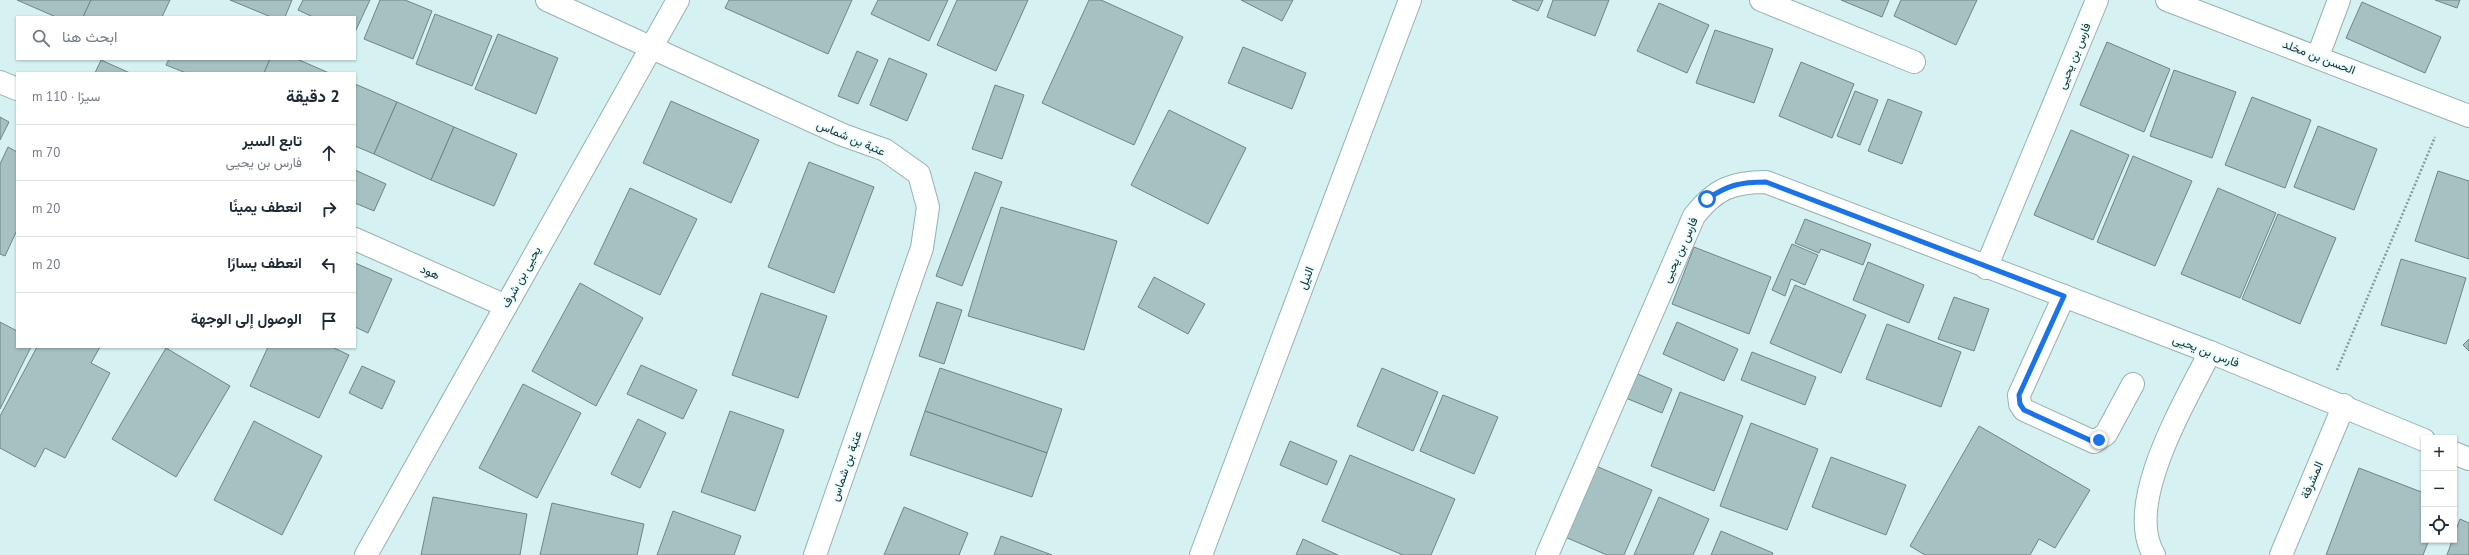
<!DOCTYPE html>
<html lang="ar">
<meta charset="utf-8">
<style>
:root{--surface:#fff;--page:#f2f2f3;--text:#1f2937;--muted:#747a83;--line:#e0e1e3}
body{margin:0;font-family:"PT Sans",Vazirmatn,sans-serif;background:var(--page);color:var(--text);direction:rtl}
.controls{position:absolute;right:12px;bottom:12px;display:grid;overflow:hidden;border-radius:0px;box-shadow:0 1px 3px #0004}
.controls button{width:36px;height:36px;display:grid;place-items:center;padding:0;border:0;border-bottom:1px solid var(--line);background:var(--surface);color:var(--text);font:20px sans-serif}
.stop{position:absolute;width:12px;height:12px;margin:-9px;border:3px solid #1a73e8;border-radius:50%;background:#fff}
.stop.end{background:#1a73e8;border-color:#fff;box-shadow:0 1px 4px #0008}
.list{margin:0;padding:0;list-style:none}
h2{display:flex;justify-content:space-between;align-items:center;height:52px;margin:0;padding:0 16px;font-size:17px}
h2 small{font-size:13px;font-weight:400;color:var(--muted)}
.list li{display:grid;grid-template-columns:26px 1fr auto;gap:12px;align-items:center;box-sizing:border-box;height:56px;padding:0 16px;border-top:1px solid var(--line)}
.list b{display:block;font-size:15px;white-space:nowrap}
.list p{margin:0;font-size:13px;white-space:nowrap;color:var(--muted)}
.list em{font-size:13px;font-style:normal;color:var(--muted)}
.icon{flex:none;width:22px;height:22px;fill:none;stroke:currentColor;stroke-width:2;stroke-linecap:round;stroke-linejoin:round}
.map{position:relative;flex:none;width:2469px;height:555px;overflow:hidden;direction:ltr}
.search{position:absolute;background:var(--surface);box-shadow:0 1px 3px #0004;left:16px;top:16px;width:340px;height:44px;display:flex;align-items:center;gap:10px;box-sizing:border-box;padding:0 14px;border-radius:0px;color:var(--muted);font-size:15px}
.panel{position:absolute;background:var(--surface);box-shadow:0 1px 3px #0004;left:16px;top:72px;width:340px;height:276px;border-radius:0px;direction:rtl}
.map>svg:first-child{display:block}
.building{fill:#a6c1c2;stroke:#6c8686}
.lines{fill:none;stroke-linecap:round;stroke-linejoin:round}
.minor-casing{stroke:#96b1b1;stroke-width:24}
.path{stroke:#869b9b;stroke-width:2.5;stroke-dasharray:2 2;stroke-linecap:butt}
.minor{stroke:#fff;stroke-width:22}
.route{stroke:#1a73e8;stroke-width:5}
.labels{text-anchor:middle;stroke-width:3;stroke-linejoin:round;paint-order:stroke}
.street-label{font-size:12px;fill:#1f2a2a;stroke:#e2fefe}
</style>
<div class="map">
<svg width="2469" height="555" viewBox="0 0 2469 555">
<rect width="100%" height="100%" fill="#d5f1f1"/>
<g class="building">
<polygon points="17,0 91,0 83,17 56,17"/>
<polygon points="91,0 170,0 162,17 83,17"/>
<polygon points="230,0 292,0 285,17 271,17"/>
<polygon points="303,0 370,0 355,32 355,17 313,17 298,10"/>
<polygon points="380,0 405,0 432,11 413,59 364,39"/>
<polygon points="729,0 852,0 828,54 725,8"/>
<polygon points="878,0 948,0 929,41 871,14"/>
<polygon points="957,0 1028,0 996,71 937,45"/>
<polygon points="1089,0 1101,0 1183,37 1134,145 1042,103"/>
<polygon points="1241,0 1293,0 1282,21"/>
<polygon points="1512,0 1543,0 1538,11"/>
<polygon points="1553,0 1609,0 1595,36 1547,17"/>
<polygon points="1841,0 1889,0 1882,17"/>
<polygon points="1901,0 1977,0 1956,45 1894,16"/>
<polygon points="2435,0 2460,0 2457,8"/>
<polygon points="2362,2 2441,37 2425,73 2346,38"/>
<polygon points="1659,3 1709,25 1687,73 1637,51"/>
<polygon points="435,14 492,36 472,86 416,64"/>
<polygon points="1715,30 1773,49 1754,103 1696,83"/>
<polygon points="498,34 558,58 536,114 475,89"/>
<polygon points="2107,42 2170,69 2144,132 2080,105"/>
<polygon points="1243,47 1306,73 1292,109 1228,83"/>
<polygon points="857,51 878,60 858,104 838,96"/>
<polygon points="889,58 927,74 907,121 870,105"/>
<polygon points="169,59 270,59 264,73 186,73 166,65"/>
<polygon points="270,59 297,59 329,73 264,73"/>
<polygon points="101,60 130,73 95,73"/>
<polygon points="1801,62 1854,84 1832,138 1779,116"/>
<polygon points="2174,70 2236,92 2212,158 2150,136"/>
<polygon points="355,84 397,102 374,154 355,146"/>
<polygon points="995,85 1024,95 1002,159 972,149"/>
<polygon points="1855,91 1878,100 1860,145 1837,136"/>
<polygon points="2252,97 2311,120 2285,188 2225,165"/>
<polygon points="1888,99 1922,112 1902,164 1868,151"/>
<polygon points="671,101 759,140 731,203 643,163"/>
<polygon points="397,102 454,127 431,180 374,154"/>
<polygon points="1169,110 1246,148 1208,224 1131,185"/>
<polygon points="0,117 9,122 0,140"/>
<polygon points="2318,126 2377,149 2354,210 2294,187"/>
<polygon points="454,127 517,154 494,206 431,180"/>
<polygon points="2071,130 2129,155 2093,240 2034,215"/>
<polygon points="8,147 17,152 17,230 5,256 0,254 0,164"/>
<polygon points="2133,156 2192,181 2155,266 2097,242"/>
<polygon points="809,162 874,187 834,293 768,267"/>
<polygon points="355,170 386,184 374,211 355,203"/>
<polygon points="2438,171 2469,181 2469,259 2415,241"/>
<polygon points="975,172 1002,182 962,286 936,276"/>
<polygon points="630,188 697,219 660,295 594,264"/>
<polygon points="2218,188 2276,213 2240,298 2181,274"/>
<polygon points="1001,207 1117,241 1084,350 968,316"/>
<polygon points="2278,214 2336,238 2300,324 2242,299"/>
<polygon points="1805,219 1871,244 1863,265 1821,249 1819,253 1795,243"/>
<polygon points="1792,244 1818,255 1805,285 1791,279 1785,296 1772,290"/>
<polygon points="1694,247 1771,277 1749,334 1672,304"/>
<polygon points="2401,259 2466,278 2446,344 2381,325"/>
<polygon points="1868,262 1924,285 1909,323 1853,300"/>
<polygon points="355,263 392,279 368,333 355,327"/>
<polygon points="1154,277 1205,304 1188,334 1138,307"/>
<polygon points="580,283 643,318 596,406 532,371"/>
<polygon points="1795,285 1866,315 1841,373 1770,343"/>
<polygon points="761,293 827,316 798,398 732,375"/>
<polygon points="1954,297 1989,309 1974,351 1938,339"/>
<polygon points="937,302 962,310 944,364 919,356"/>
<polygon points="0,322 17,331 17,347 31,347 0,409"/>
<polygon points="1677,322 1738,349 1724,381 1663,354"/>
<polygon points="1887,324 1961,352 1941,407 1866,379"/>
<polygon points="2469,339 2469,351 2463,345"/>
<polygon points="37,347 100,347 91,363 110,373 65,458 45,448 35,467 0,448 0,416"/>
<polygon points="268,347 332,347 349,355 319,418 250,386"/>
<polygon points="166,348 230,386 176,477 112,439"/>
<polygon points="1752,352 1816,377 1805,405 1741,380"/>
<polygon points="641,365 697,390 683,419 627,394"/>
<polygon points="362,366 395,381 382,409 349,393"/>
<polygon points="940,368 1062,409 1047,453 925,411"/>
<polygon points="1382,368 1438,392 1413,451 1357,426"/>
<polygon points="1631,371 1672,389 1662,413 1621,396"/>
<polygon points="523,384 581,413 537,498 479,468"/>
<polygon points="1680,392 1743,416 1714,491 1651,466"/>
<polygon points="1443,395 1498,417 1474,474 1420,451"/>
<polygon points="730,411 784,430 755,511 701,492"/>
<polygon points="925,411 1047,453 1032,497 910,455"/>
<polygon points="638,419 666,433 640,488 611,474"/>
<polygon points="254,421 322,456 282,535 214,500"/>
<polygon points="1751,423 1818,449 1787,530 1720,506"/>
<polygon points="1979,426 2090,490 2055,548 2039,539 2030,555 1925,555 1910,546"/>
<polygon points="1290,441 1337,461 1327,485 1280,465"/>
<polygon points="1350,455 1455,499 1431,555 1403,555 1322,521"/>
<polygon points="1831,457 1906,485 1886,535 1812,507"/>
<polygon points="1596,466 1652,490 1624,555 1607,555 1565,537"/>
<polygon points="2359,468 2424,493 2424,540 2429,540 2423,555 2326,555"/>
<polygon points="433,497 527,514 520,555 421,555"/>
<polygon points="1659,497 1709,519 1693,555 1634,555"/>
<polygon points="552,503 644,524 637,555 540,555"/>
<polygon points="904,507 968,533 959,555 884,555"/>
<polygon points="673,511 741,536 734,555 657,555"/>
<polygon points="2460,519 2469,523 2469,555 2447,555"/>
<polygon points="1721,531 1773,553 1772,555 1711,555"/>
<polygon points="1001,536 1052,555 994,555"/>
<polygon points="1303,539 1338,555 1296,555"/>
</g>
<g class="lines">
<g class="minor-casing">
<g id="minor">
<polyline points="547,0 843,135 885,150 919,174 928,207 922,248 815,555"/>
<polyline points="1761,0 1914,62"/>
<polyline points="2167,0 2469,116"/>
<polyline points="2318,56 2339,0"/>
<polyline points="0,82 17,89"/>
<polyline points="355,239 506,306"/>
<polyline points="1986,268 2097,0"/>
<polyline points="2064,296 2019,395 2020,404 2024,410 2094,442 2106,434 2133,384"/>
<polyline points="2454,453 2469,459"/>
<polyline points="366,555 678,0"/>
<polyline points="1201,555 1410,0"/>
<path d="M 1547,555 L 1694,216 C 1715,189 1732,182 1766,182 L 2210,352 L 2424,440"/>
<path d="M 2154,555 C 2123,503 2186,401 2210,352"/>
<polyline points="2281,555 2344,405"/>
</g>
</g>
<polyline class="path" points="2337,370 2435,137"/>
<use href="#minor" class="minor"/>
</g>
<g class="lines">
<path class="route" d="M 1707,199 C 1728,185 1740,182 1766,182 L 2064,296 L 2019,395 L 2020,404 L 2024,410 L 2094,442 L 2099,440"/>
</g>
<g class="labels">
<g class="street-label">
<text transform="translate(2074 56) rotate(-68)" y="4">فارس بن يحيى</text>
<text transform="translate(2319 57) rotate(21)" y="4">الحسن بن مخلد</text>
<text transform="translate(851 138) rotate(23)" y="4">عتبة بن شماس</text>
<text transform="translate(1680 250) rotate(-66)" y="4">فارس بن يحيى</text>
<text transform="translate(430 272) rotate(24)" y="4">هود</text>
<text transform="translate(521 277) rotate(-61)" y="4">يحيى بن شرف</text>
<text transform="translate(1306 278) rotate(-69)" y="4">النيل</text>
<text transform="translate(2206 351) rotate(21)" y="4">فارس بن يحيى</text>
<text transform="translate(846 466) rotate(-71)" y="4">عتبة بن شماس</text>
<text transform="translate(2312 480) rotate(-67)" y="4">المشرفة</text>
</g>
</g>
</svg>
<div class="controls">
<button>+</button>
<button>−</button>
<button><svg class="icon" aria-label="locate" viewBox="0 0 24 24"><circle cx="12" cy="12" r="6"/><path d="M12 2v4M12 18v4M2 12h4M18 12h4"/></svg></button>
</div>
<div class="stop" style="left:1707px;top:199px"></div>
<div class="stop end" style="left:2099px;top:440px"></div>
<div class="search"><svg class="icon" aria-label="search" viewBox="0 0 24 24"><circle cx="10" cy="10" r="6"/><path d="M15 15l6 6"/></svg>ابحث هنا</div>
<section class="panel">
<h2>2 دقيقة<small>سيرًا · 110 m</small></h2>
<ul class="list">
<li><svg class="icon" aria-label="ahead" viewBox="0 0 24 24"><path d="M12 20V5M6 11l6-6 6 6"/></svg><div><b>تابع السير</b><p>فارس بن يحيى</p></div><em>70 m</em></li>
<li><svg class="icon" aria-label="right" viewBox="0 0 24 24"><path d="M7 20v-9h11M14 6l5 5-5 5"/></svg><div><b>انعطف يمينًا</b></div><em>20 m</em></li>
<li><svg class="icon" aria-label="left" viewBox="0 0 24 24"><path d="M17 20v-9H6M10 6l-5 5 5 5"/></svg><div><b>انعطف يسارًا</b></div><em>20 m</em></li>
<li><svg class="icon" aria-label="arrive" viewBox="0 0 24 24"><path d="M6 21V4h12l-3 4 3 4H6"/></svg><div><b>الوصول إلى الوجهة</b></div></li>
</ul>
</section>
</div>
